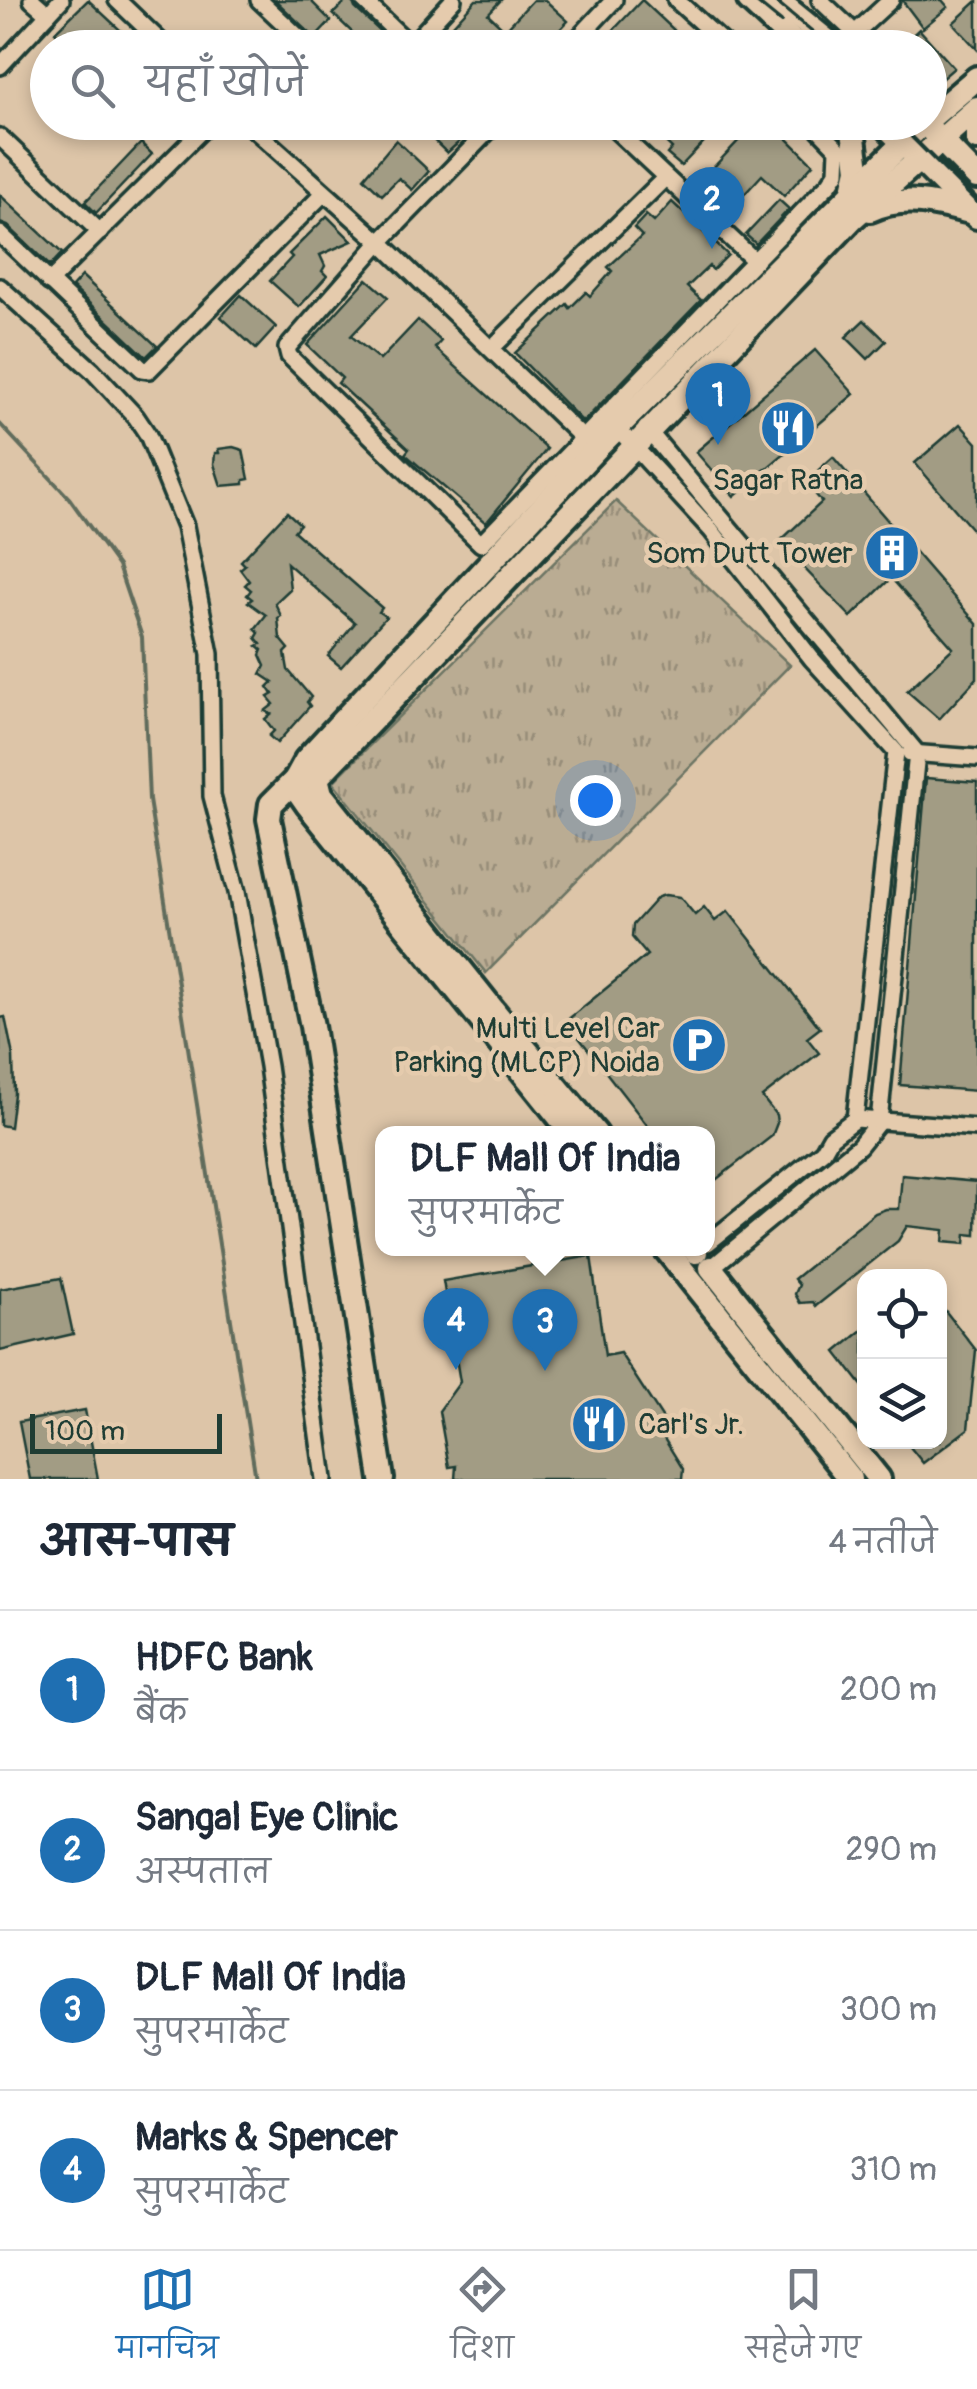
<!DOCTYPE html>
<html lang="hi">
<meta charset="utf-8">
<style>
:root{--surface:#fff;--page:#f2f2f3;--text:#1f2937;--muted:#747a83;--line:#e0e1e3;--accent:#1f6fb2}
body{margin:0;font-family:Pangolin,"Playpen Sans Deva",sans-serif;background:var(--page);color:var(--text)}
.controls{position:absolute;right:30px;bottom:30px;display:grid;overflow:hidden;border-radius:20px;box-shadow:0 5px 15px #0003}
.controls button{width:90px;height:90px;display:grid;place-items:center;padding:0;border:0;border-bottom:2px solid var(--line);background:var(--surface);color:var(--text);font:50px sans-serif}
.scale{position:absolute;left:30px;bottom:25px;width:192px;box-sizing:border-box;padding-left:10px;border:5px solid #1f3d34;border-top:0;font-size:28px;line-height:35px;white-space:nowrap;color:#1f3d34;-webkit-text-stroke:8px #e5cbad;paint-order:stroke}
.you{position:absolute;left:595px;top:800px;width:35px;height:35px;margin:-25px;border:8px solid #fff;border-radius:50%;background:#1a73e8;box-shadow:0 0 0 15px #1a73e833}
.badge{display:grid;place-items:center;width:65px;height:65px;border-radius:50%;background:var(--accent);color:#fff;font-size:32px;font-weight:700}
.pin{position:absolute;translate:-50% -82px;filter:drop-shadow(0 2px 5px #0008)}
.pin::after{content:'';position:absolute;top:52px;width:35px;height:30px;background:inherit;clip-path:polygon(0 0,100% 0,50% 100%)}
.popup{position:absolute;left:375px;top:1126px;width:340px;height:130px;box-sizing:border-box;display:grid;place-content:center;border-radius:20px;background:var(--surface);filter:drop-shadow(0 2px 8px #0005);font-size:32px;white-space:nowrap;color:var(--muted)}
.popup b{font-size:38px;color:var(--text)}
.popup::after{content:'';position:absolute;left:50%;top:100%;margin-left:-20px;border:20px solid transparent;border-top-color:var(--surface)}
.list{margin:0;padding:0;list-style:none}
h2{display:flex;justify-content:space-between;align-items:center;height:130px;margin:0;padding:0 40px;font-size:42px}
h2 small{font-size:32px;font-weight:400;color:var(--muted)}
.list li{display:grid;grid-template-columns:65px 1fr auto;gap:30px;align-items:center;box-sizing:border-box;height:160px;padding:0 40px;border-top:2px solid var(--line)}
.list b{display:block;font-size:38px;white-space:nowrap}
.list p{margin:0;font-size:32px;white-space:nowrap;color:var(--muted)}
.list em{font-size:32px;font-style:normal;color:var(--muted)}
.icon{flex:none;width:55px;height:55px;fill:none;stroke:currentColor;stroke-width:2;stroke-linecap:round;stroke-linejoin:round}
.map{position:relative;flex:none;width:977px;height:1479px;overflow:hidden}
.search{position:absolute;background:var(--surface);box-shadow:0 5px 15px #0003;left:30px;right:30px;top:30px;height:110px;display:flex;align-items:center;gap:25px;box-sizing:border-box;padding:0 35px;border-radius:55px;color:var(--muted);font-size:38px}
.sheet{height:770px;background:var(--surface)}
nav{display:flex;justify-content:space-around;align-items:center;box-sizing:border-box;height:140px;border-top:2px solid var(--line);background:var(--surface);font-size:28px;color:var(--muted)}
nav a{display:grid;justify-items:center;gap:5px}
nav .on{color:var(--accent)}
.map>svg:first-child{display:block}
.grass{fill:url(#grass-tufts);stroke:#6c7464;stroke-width:2.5}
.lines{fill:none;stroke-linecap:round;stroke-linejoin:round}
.stream{stroke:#616c5c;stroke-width:4}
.building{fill:#a29c84;stroke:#1f3d34;stroke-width:2.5}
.street-casing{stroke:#1f3d34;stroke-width:22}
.secondary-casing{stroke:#1f3d34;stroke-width:30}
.street{stroke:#e5cbad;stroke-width:15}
.secondary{stroke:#e5cbad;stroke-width:22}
.rail{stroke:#1f3d34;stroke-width:4}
.labels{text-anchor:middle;stroke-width:9;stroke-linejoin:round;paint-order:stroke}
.poi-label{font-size:30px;fill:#1f3d34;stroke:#e5cbad;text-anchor:end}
</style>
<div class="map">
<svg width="977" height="1479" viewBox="0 0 977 1479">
<defs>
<pattern id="grass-tufts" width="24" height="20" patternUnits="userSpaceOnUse" patternTransform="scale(2.5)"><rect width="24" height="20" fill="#baac93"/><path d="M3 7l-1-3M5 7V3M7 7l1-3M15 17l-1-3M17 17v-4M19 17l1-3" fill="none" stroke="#978d79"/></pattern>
</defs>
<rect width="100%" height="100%" fill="#ddc5a8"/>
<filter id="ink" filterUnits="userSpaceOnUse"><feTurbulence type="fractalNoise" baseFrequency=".01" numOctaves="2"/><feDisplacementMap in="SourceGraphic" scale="20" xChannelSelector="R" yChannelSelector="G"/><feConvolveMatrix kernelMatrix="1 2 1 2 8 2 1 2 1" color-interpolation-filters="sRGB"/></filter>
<g filter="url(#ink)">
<polygon class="grass" points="616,501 790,665 486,973 333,782"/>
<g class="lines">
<polyline class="stream" points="0,424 69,498 118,566 142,637 149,800 256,1479"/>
</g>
<g class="building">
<polygon points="88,0 132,41 126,48 70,48 55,32"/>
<polygon points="275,0 310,0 331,21 315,38"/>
<polygon points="347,0 352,0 355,8 384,35 371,48 339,48 353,33 333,14"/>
<polygon points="476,0 501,0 488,14 505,30 533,0 545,0 568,21 549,41 557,48 432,48"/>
<polygon points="642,0 674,30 657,48 585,48 599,33 605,39"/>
<polygon points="902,0 942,0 948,7 923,28"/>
<polygon points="977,1 977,49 953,23"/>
<polygon points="919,29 954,68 940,80 930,69 930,48 910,48 905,42"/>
<polygon points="415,122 481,122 447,153"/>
<polygon points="625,122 771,122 813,164 784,196 762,175 729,211 698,184 740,139 722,123 681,166 667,154 672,148 648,125 638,135"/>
<polygon points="396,140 429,171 412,190 399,178 382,195 364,178"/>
<polygon points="141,143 152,154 96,213 85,202"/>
<polygon points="0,195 62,253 50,266 8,226 0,223"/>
<polygon points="779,200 789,209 756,244 746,235"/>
<polygon points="672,202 728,255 713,270 709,266 687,287 701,300 583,422 515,353 567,304 570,308 586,292 590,296 612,271 608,267 642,236 634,228 646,215 654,222"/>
<polygon points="327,216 352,241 320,255 325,266 322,271 327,276 299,307 270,281 292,257 289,254"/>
<polygon points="82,276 157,346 146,357 72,287"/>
<polygon points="367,279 388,297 351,336 380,360 418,320 441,341 435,348 547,449 486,523 405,454 409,449 338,383 342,378 307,345"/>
<polygon points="241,295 276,327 256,349 221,317"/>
<polygon points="864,320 886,341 868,359 846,337"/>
<polygon points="815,350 854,394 734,496 696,452"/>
<polygon points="960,424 977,443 977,535 915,463"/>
<polygon points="233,447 243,450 249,479 244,480 244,484 221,486 214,464 215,453 219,453 218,449"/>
<polygon points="833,457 977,624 977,678 939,719 907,691 953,648 891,578 851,617 779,542 822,502 805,482"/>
<polygon points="287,512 300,524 294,531 382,608 379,612 386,617 341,667 328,656 355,623 287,563 290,589 275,603 281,616 278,618 280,638 289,649 285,653 288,670 311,697 307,702 310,706 277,743 269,736 274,731 265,719 271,714 265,711 274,704 268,697 273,694 268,687 273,682 261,674 265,666 260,655 262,650 257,646 261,644 256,638 259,633 255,629 266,615 248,602 252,599 247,595 251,590 245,585 249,581 240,569 245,565 241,561"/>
<polygon points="926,778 977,782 977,1091 900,1085"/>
<polygon points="665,895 680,897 695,915 704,907 715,921 728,911 820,1028 807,1038 819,1053 762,1097 776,1115 777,1123 772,1136 708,1186 708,1134 654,1134 566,1021 647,955 632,937 633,925 658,897"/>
<polygon points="5,1017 13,1056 14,1094 10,1127 0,1125 0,1018"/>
<polygon points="902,1175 977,1182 976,1235 966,1234 965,1244 943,1242 944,1230 907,1226 898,1241 816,1306 813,1302 800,1303 795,1294 799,1285 794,1279 875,1213 886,1209 899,1209"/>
<polygon points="591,1256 605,1356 620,1353 663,1419 655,1424 683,1469 682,1479 455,1479 456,1466 449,1467 439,1411 460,1382 443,1281"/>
<polygon points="61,1278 73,1334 0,1351 0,1289"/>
<polygon points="940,1304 976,1350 968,1429 923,1463 906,1442 940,1442"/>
<polygon points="864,1329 864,1388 836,1352"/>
<polygon points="85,1410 98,1479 30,1479 19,1422"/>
</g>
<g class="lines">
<g class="street-casing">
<g id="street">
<polyline points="32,0 48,14"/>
<polyline points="117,0 167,48"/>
<polyline points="259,0 310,48"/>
<polyline points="363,0 411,46"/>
<polyline points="676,0 729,48"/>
<polyline points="820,0 855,33 850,48"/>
<polyline points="855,33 891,0"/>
<polyline points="409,48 453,0"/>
<polyline points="569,48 614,0"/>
<polyline points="0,66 61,0"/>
<polyline points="246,122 380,242 589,444"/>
<polyline points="497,122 380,242 287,348 289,356 481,544 830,183 837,172 838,149 812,122"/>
<polyline points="607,122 755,261"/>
<polyline points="0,137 100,232"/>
<polyline points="0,234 142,369 149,370 323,194"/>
<polyline points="49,282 210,122"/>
<polyline points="0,287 92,370 136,417 148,435 185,526 210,654 212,796 237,892 268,1066 324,1479"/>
<polyline points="492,348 665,178"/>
<polyline points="646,428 917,753 879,1121 859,1146 711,1268"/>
<polyline points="618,429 711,530 812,659 896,752 855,1119"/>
<polyline points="910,753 977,758"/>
<polyline points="708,1243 823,1151 831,1137 855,1119 977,1128"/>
</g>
</g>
<g class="secondary-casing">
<g id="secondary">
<polyline points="749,0 800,48"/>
<polyline points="777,0 836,48"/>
<polyline points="930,118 977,78"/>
<polyline points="852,122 858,169 852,195"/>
<polyline points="882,122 977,217"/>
<polyline points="977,124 977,139"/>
<polyline points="933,132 977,177"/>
<path d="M 870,210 C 905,194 938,204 974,213"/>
<polyline points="303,781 295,780 271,804 269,819 312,1026 382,1479"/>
<polyline points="573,1134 307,804 298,791 295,780 306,760 595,450 924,122"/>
<polyline points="596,1134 498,1016 321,794 317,778 853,218 977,108"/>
<polyline points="665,1248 850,1479"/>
<polyline points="693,1248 696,1252"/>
<polyline points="711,1268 879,1479"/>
</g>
</g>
<use href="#street" class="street"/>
<use href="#secondary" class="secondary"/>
<g class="rail">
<polyline points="754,0 781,22"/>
<polyline points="774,0 832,48"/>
<polyline points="897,122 977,202"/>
</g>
</g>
</g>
<defs>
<g id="restaurant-disc" transform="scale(2.875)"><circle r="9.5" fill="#1f6fb2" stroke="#e5cbad"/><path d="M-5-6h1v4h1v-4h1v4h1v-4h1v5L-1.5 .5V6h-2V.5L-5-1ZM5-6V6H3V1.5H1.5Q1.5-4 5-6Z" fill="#fff"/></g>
<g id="building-disc" transform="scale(2.875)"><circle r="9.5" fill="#1f6fb2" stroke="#e5cbad"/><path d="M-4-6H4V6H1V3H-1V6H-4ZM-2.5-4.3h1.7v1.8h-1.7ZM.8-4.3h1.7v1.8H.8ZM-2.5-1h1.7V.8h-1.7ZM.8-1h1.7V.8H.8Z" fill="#fff"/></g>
<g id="parking-disc" transform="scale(2.875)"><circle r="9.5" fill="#1f6fb2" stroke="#e5cbad"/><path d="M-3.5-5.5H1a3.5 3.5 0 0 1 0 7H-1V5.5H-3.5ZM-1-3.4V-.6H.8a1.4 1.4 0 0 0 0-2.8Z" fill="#fff"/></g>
</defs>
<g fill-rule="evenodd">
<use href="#restaurant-disc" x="788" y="428"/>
<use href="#building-disc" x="892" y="553"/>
<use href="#parking-disc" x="699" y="1045"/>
<use href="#restaurant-disc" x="599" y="1424"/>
</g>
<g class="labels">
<g class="poi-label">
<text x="788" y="490" text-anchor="middle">Sagar Ratna</text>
<text x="853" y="563">Som Dutt Tower</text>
<text x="660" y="1038">Multi Level Car<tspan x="660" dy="34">Parking (MLCP) Noida</tspan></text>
<text x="638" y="1434" text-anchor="start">Carl's Jr.</text>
</g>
</g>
</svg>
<div class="controls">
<button><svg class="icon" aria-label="locate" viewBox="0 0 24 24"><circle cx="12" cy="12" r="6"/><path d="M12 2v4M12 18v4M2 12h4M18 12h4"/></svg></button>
<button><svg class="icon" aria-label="layers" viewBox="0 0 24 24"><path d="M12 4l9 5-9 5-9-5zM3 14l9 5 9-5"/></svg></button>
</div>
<div class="scale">100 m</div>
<div class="you"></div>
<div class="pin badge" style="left:718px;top:445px">1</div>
<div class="pin badge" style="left:712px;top:249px">2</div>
<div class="pin badge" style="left:545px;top:1371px">3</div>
<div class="popup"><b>DLF Mall Of India</b>सुपरमार्केट</div>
<div class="pin badge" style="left:456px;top:1370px">4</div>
<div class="search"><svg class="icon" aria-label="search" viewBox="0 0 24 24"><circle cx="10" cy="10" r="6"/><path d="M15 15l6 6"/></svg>यहाँ खोजें</div>
</div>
<section class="sheet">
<h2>आस-पास<small>4 नतीजे</small></h2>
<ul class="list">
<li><span class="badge">1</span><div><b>HDFC Bank</b><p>बैंक</p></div><em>200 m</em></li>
<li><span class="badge">2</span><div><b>Sangal Eye Clinic</b><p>अस्पताल</p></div><em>290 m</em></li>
<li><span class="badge">3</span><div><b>DLF Mall Of India</b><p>सुपरमार्केट</p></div><em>300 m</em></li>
<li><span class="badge">4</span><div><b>Marks &amp; Spencer</b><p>सुपरमार्केट</p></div><em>310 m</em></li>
</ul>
</section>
<nav>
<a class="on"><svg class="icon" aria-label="map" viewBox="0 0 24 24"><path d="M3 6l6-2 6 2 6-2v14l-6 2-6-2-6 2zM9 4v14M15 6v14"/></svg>मानचित्र</a>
<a><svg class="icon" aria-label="directions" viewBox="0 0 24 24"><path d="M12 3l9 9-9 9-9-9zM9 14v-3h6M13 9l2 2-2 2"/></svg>दिशा</a>
<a><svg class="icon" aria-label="saved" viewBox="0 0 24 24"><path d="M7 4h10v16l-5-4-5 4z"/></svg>सहेजे गए</a>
</nav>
